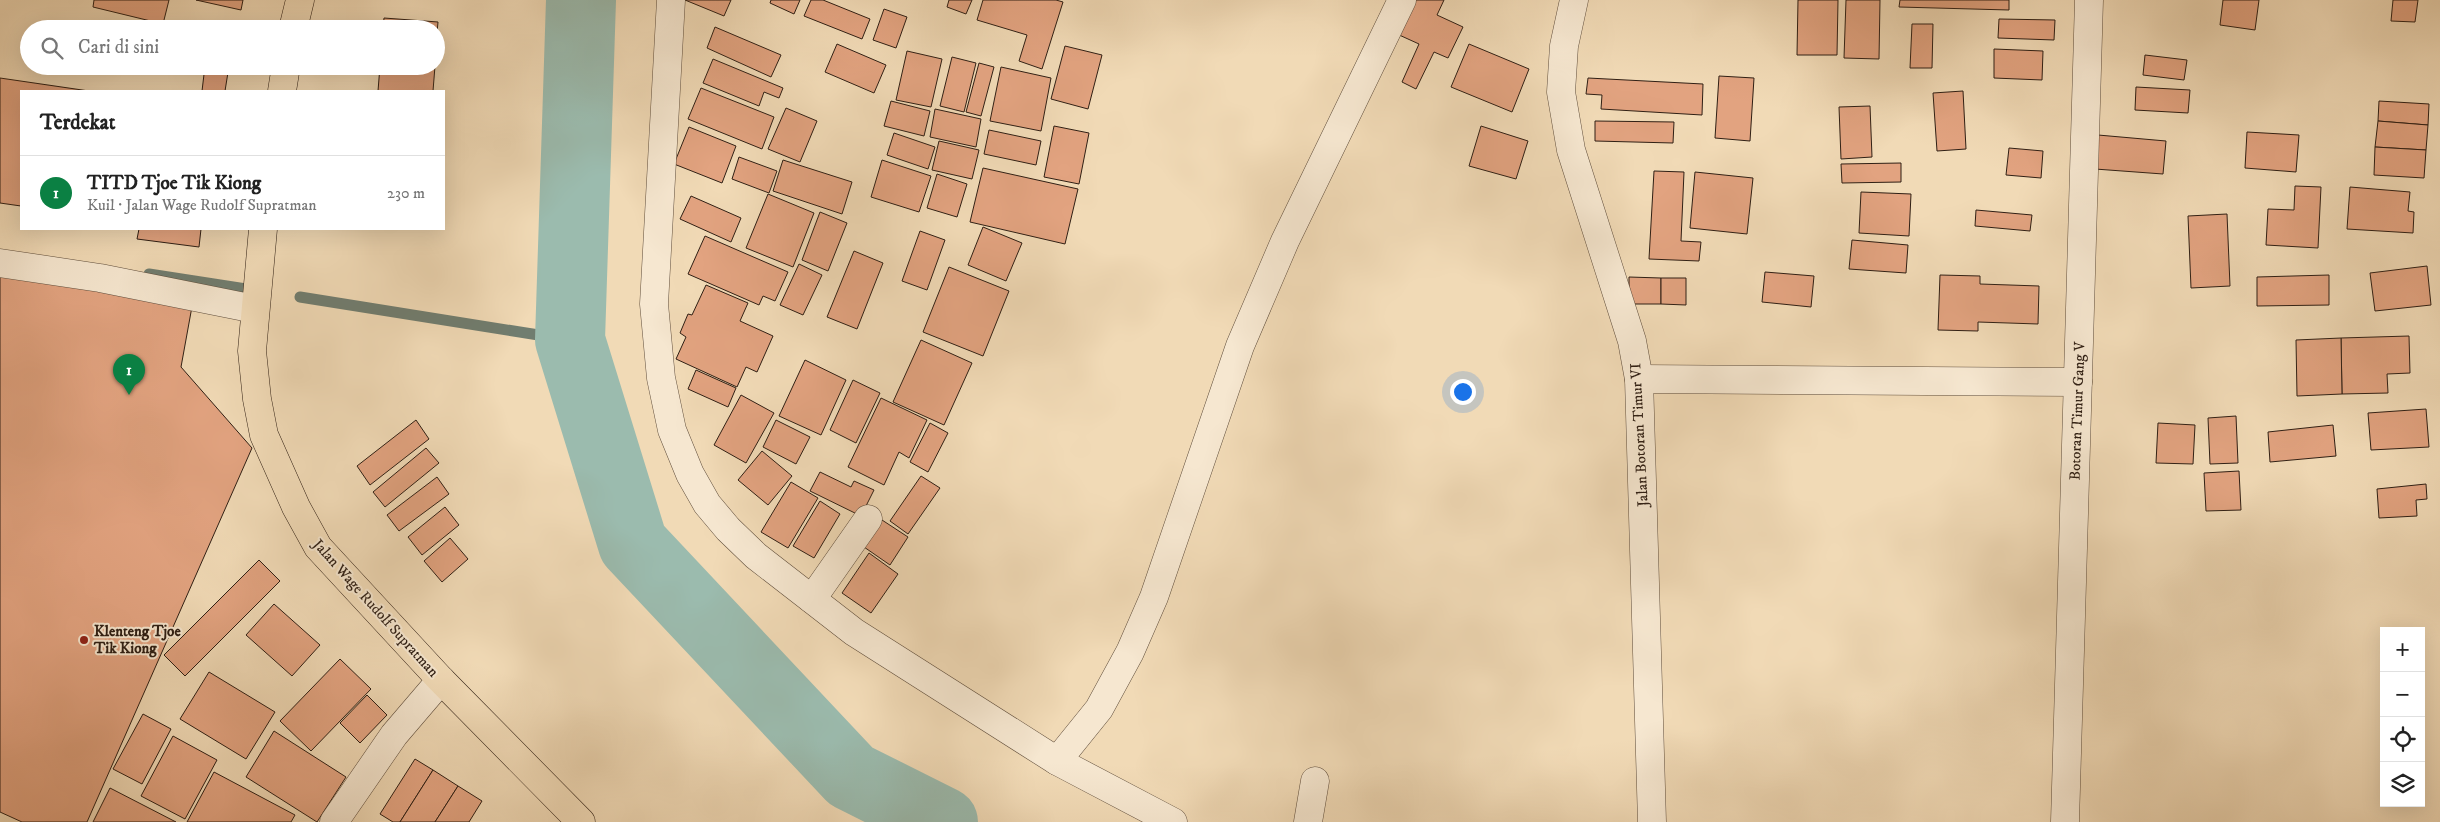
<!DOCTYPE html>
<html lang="id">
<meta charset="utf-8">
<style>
:root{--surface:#fff;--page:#f6f6f6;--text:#222;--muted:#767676;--line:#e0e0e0;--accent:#0b8043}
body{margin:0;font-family:"IM FELL DW Pica",serif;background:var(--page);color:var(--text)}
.controls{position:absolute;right:15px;bottom:15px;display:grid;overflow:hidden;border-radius:0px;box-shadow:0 5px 20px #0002}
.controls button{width:45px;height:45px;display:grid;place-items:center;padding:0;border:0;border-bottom:1px solid var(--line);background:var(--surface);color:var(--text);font:25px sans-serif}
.you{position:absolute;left:1462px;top:391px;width:18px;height:18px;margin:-12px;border:4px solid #fff;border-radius:50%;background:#1a73e8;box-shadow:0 0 0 8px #1a73e833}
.badge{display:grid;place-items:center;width:32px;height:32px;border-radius:50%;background:var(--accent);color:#fff;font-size:16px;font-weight:700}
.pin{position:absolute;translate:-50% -41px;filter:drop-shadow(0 1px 2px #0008)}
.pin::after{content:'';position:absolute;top:26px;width:18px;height:15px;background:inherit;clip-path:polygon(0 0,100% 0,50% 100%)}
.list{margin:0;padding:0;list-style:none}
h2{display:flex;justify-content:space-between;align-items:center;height:65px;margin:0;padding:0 20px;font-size:21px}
h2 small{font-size:16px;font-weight:400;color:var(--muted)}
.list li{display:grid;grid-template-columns:32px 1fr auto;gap:15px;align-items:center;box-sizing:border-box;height:75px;padding:0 20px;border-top:1px solid var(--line)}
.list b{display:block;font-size:19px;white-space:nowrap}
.list p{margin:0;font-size:16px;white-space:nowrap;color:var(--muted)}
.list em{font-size:16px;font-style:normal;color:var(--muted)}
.icon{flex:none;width:28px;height:28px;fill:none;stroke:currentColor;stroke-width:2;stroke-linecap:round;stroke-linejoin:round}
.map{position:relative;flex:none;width:2440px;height:822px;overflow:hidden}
.search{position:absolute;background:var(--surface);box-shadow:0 5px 20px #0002;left:20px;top:20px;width:425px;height:55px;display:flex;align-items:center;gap:12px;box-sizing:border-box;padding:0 18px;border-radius:28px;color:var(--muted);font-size:19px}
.panel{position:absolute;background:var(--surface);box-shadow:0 5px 20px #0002;left:20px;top:90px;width:425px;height:140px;border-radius:0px}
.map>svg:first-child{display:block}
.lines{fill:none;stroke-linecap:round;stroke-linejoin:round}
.stream{stroke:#707d70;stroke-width:11}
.river{stroke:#9bbbae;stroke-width:70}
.building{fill:#e2a380;stroke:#2f1f14}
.minor-casing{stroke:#604e3c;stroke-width:29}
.major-casing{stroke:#2f1f14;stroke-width:29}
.minor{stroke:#f6e7d0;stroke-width:28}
.major{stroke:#f1dab6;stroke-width:28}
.poi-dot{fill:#8f2418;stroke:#f6e7d0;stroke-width:2}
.labels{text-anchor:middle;stroke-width:4;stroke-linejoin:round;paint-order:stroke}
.street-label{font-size:15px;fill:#2f1f14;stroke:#f6e7d0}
.poi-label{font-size:15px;font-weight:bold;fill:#2f1f14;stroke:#f6e7d0;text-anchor:start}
</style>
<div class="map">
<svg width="2440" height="822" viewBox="0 0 2440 822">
<rect width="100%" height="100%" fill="#f1dab6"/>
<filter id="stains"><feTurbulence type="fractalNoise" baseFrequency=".004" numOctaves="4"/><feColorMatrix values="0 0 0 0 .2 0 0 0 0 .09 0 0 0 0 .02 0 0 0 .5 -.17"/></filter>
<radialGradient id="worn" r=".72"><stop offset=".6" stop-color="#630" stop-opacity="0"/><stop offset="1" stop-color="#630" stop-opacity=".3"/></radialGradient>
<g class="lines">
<g class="stream">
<polyline points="149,274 246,289"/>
<polyline points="300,297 570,340"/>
</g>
<polyline class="river" points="581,0 570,340 633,544 851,776 943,822"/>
</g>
<g class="building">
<polygon points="94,0 169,0 163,24 93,7"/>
<polygon points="196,0 243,0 241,10"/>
<polygon points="685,0 731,0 724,16"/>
<polygon points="771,0 800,0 794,14 770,3"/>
<polygon points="811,0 823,0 870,19 862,39 804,16"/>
<polygon points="949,0 972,0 966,14 947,7"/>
<polygon points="983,0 1056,0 1063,2 1042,69 1019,61 1027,35 977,20"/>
<polygon points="1414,0 1444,0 1437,15 1463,27 1448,58 1434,52 1416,89 1402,82 1419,44 1397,34"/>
<polygon points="1798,0 1838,0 1837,55 1797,55"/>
<polygon points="1846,0 1880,0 1879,59 1844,58"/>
<polygon points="1900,0 2009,0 2009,10 1899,7"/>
<polygon points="2223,0 2259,0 2255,30 2220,25"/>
<polygon points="2393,0 2418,0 2415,22 2391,21"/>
<polygon points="884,9 907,17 896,48 873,40"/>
<polygon points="384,18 438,22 436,44 436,29 383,29"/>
<polygon points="1999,19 2055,20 2054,40 1998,38"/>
<polygon points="1912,24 1933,24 1932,68 1910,68"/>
<polygon points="715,27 781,55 771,77 707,48"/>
<polygon points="837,44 886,65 874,93 825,72"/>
<polygon points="1469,44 1529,69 1512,112 1451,87"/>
<polygon points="1065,46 1102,55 1088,109 1051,99"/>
<polygon points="1994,49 2043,51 2042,80 1994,78"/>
<polygon points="907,51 942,59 931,107 896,100"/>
<polygon points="2145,55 2187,60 2184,80 2143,75"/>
<polygon points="952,57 976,63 964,112 940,106"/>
<polygon points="713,59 783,88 779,98 764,92 759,106 703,83"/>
<polygon points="979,63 994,67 981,116 966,112"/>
<polygon points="205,66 229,66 225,91 202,91"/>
<polygon points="380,66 435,66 433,91 378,91"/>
<polygon points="1001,67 1051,78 1041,131 990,121"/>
<polygon points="1719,76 1754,78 1750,141 1715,138"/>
<polygon points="0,78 89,91 21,91 21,206 0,203"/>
<polygon points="1588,78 1703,84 1702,115 1601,109 1602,95 1586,94"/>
<polygon points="2136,87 2190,90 2188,113 2135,110"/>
<polygon points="701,88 774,117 762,149 688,119"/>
<polygon points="1963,91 1966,149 1937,151 1933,93"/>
<polygon points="891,101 930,111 924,136 884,126"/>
<polygon points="2379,101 2429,104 2428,125 2378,121"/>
<polygon points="1870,106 1872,157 1841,159 1839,107"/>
<polygon points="786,108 817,121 800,162 768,149"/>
<polygon points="935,109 981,119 976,147 930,137"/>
<polygon points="1595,121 1674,122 1673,143 1595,141"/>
<polygon points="2378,121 2428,125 2426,150 2375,147"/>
<polygon points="1054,126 1089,133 1079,184 1044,177"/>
<polygon points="1481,126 1528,141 1516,179 1469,166"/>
<polygon points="689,127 736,146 722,183 674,164"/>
<polygon points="989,130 1041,141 1036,165 984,154"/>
<polygon points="2247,132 2299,135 2296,172 2245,168"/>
<polygon points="894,133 935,147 928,169 887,155"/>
<polygon points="2098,135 2166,141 2163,174 2095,169"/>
<polygon points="939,141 979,150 972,179 932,170"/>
<polygon points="2375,147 2426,150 2424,178 2374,175"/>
<polygon points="2009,148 2043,151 2041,178 2006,175"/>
<polygon points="739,157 777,171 769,193 732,179"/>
<polygon points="783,160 852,182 842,214 773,191"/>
<polygon points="882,160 931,176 919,212 871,197"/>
<polygon points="1901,163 1901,182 1842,183 1841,164"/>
<polygon points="983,168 1078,189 1065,244 970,222"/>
<polygon points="1654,171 1684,172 1681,241 1701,242 1699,261 1649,259"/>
<polygon points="1695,172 1753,178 1747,234 1690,228"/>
<polygon points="937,174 967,184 957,217 927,208"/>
<polygon points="2295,186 2321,187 2318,248 2266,245 2268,209 2294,210"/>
<polygon points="2350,187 2410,192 2408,211 2414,212 2413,233 2347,229"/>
<polygon points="1861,192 1911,194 1909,236 1859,233"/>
<polygon points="768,194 814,213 793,267 746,248"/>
<polygon points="691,196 741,218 731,242 680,219"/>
<polygon points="1976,210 2032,215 2030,231 1975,226"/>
<polygon points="820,212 847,223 828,271 802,260"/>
<polygon points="2227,214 2230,286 2191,288 2188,216"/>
<polygon points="983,227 1022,243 1006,281 968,265"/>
<polygon points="139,229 201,229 199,247 137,239"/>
<polygon points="920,231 945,240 927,290 902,281"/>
<polygon points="705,236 788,272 775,301 763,296 759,305 688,274"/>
<polygon points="1852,240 1908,245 1906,273 1849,269"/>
<polygon points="854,251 883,263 857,329 827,317"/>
<polygon points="799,264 822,275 803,315 780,305"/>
<polygon points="2427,266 2431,305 2375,311 2370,273"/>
<polygon points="949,267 1009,291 983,356 923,332"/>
<polygon points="0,271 193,301 181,367 252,448 87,822 22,822 0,812"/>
<polygon points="1765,272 1814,276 1811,307 1762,302"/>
<polygon points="1940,275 1980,276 1980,284 2039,286 2038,324 1978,322 1978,331 1938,330"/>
<polygon points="2329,275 2329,305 2257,306 2257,277"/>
<polygon points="1629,277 1661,278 1661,304 1629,304"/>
<polygon points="1661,278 1686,278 1686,305 1661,304"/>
<polygon points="706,285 748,303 740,321 773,336 757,372 746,367 737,387 676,359 686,337 680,333 688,314 692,315"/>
<polygon points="2409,336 2410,373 2387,374 2388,393 2342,394 2341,338"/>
<polygon points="2341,338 2342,394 2297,396 2296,340"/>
<polygon points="921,340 972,363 944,425 893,402"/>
<polygon points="805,360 846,380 821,435 779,416"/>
<polygon points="696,370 736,388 728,407 688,389"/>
<polygon points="853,380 880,393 856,443 830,430"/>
<polygon points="741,395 774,413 746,463 714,445"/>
<polygon points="881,398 927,420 909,458 899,452 884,485 848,467"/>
<polygon points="2426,409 2429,447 2371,450 2368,413"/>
<polygon points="2236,416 2238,463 2210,464 2208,418"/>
<polygon points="416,420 429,439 370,485 357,466"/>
<polygon points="776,420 810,437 796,464 763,447"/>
<polygon points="930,423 948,433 928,472 910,462"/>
<polygon points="2158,423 2195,425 2193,464 2156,463"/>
<polygon points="2333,425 2336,456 2270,462 2268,432"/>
<polygon points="426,448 439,463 385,507 373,492"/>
<polygon points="762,451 792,476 768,505 738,480"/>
<polygon points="2239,471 2241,510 2206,511 2204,473"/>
<polygon points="820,472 851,487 854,481 874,490 861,516 810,491"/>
<polygon points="921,476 940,488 908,534 890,521"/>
<polygon points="437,477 449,494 399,531 387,515"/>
<polygon points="791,482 818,498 788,548 761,532"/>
<polygon points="2426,484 2427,499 2416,500 2417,516 2379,518 2377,489"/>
<polygon points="820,501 840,514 814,558 793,546"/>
<polygon points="445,507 459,525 422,555 408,537"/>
<polygon points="882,520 908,537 890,565 864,547"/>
<polygon points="450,538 468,559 442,582 424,561"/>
<polygon points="869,553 898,574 871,613 842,593"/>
<polygon points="259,560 280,581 185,676 164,655"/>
<polygon points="274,604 320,645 292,676 246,635"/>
<polygon points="340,659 371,689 311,751 280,721"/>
<polygon points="209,672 275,712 246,759 180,719"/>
<polygon points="367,695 387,715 360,743 340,723"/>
<polygon points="143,714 171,729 142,784 113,769"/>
<polygon points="274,731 346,777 317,822 246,777"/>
<polygon points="173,736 217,760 185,819 141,796"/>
<polygon points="415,759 433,770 400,822 393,822 380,814"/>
<polygon points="433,770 458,786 435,822 400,822"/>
<polygon points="214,772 295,815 291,822 187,822"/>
<polygon points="458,786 482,801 469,822 435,822"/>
<polygon points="110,788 176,822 93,822"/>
</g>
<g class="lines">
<g class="minor-casing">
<g id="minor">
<polyline points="671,0 654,304 661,378 672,430 690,474 707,504 728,529 756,556 854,632 1057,761 1173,822"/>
<polyline points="1574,0 1564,46 1561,92 1571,150 1632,341 1639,379 1652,822"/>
<polyline points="0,263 100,278 255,309"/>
<polyline points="1639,379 2078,382"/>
<polyline points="812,599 868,519"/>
<polyline points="1057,761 1099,709 1130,652 1154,597 1240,346 1285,241 1402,0"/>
<polyline points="334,822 394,735 441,680"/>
<polyline points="1308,822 1315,781"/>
<polyline points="2065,822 2089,0"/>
</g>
</g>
<g class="major-casing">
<g id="major">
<polyline points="293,29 300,0"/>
<polyline points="282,91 286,66"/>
<polyline points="263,229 252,351 257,399 264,435 296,507 318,547 441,680 581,822"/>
</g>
</g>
<use href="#minor" class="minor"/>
<use href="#major" class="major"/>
</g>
<circle class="poi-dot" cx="84" cy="640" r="5"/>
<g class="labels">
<g class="street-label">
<text transform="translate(2077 411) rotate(-88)" y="5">Botoran Timur Gang V</text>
<text transform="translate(1639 435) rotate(-93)" y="5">Jalan Botoran Timur VI</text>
<text transform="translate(376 608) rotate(48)" y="5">Jalan Wage Rudolf Supratman</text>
</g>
<g class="poi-label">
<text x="94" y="636">Klenteng Tjoe<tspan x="94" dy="17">Tik Kiong</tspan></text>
</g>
</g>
<rect width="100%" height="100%" filter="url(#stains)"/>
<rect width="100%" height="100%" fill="url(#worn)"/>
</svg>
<div class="controls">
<button>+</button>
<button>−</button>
<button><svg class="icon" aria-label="locate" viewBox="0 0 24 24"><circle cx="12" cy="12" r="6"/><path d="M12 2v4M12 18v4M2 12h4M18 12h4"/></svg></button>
<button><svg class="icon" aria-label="layers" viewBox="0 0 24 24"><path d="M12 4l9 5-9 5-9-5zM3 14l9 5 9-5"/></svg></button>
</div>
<div class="you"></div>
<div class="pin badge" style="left:129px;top:395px">1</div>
<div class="search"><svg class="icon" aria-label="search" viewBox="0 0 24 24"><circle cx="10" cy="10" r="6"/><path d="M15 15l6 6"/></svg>Cari di sini</div>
<section class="panel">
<h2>Terdekat<small></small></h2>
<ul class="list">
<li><span class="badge">1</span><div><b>TITD Tjoe Tik Kiong</b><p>Kuil · Jalan Wage Rudolf Supratman</p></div><em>230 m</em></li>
</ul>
</section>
</div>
